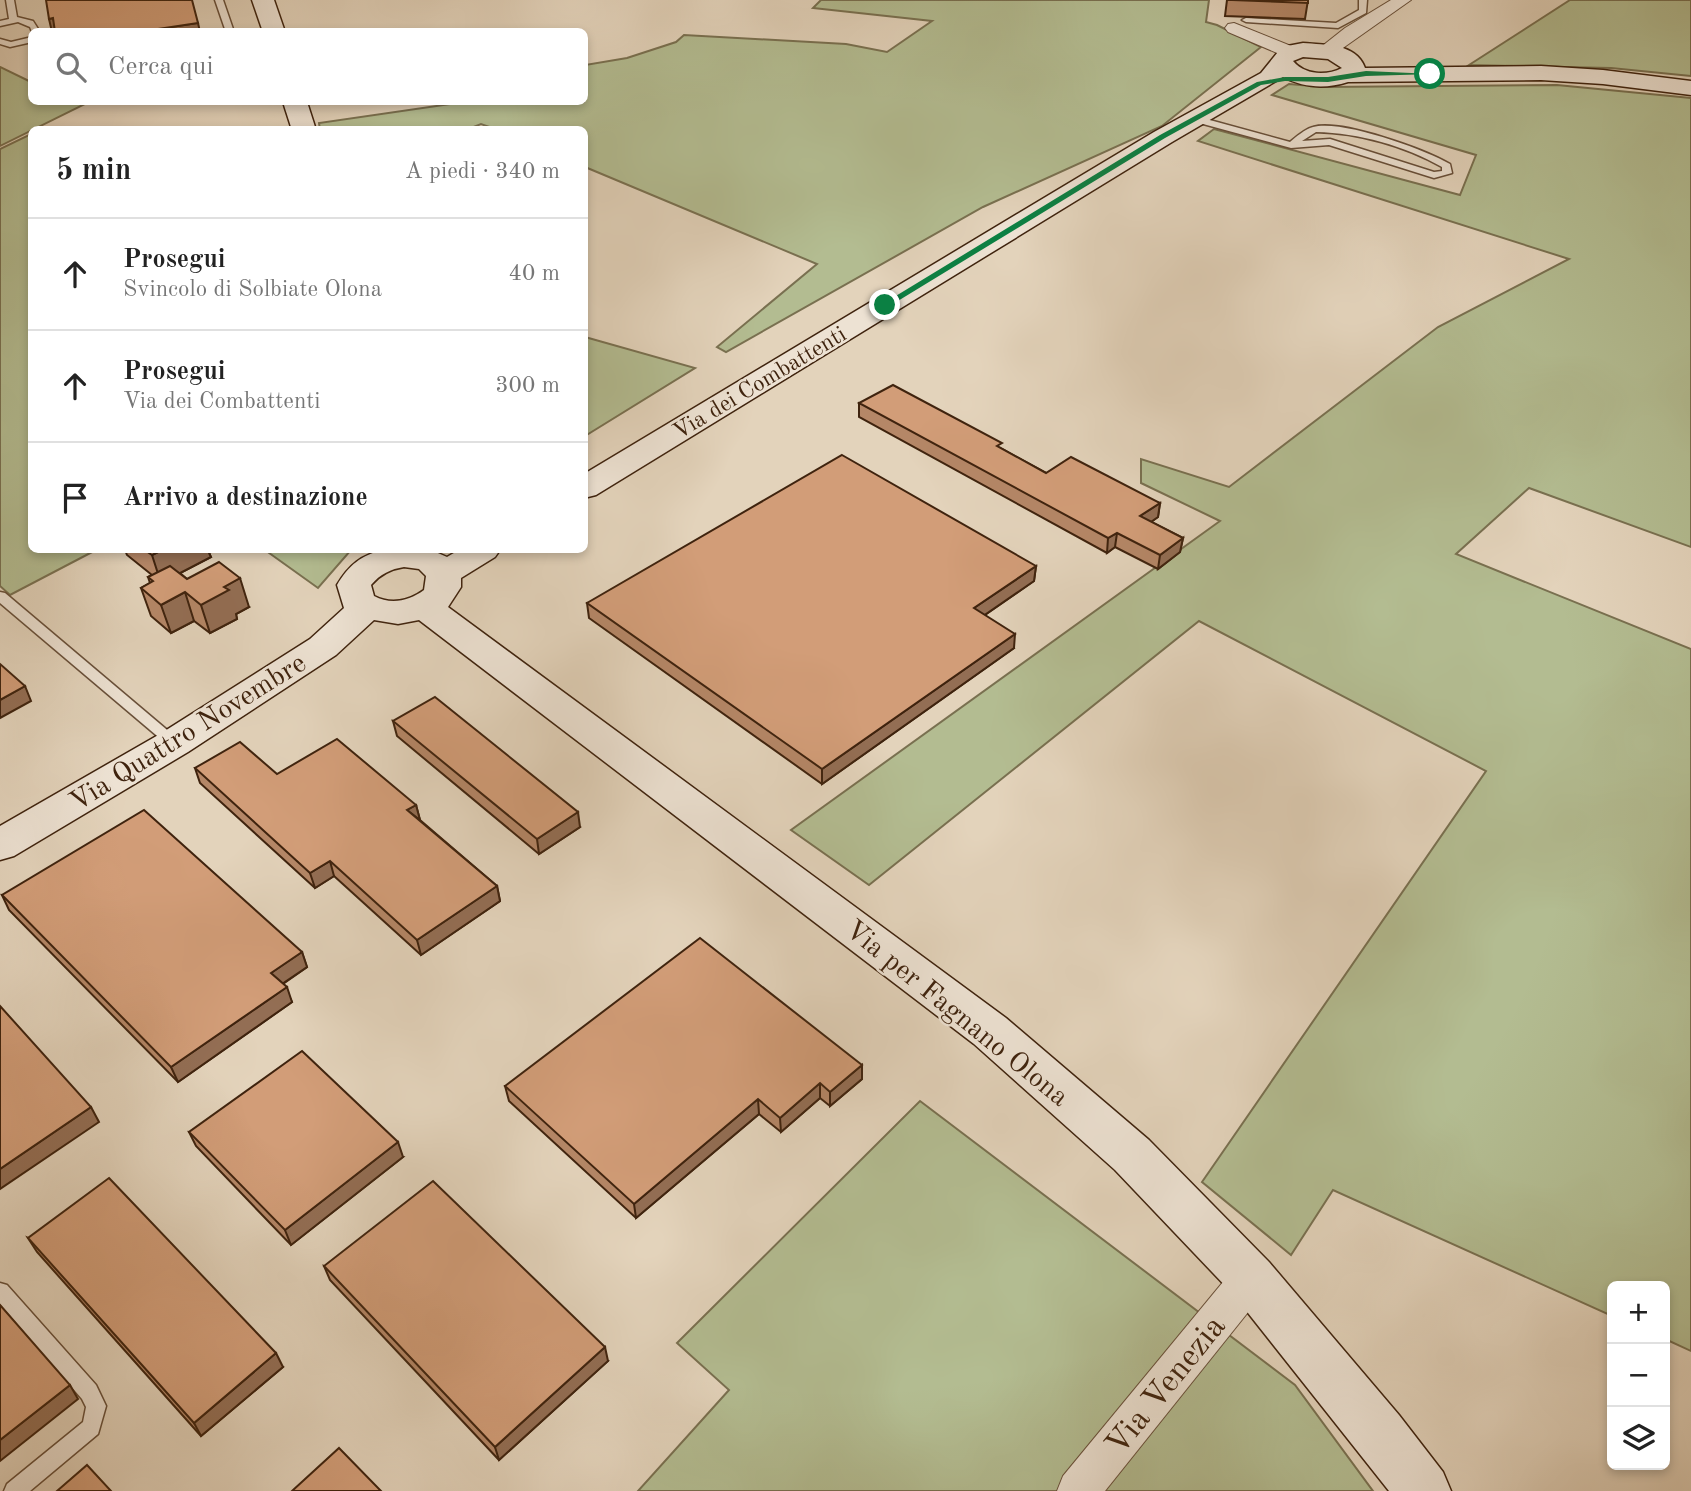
<!DOCTYPE html>
<html lang="it">
<meta charset="utf-8">
<style>
:root{--surface:#fff;--page:#f2f2f2;--text:#222;--muted:#767676;--line:#e0e0e0}
body{margin:0;font-family:"Old Standard TT",serif;background:var(--page);color:var(--text)}
.controls{position:absolute;right:21px;bottom:21px;display:grid;overflow:hidden;border-radius:10px;box-shadow:0 4px 10px #0003}
.controls button{width:63px;height:63px;display:grid;place-items:center;padding:0;border:0;border-bottom:2px solid var(--line);background:var(--surface);color:var(--text);font:35px sans-serif}
.stop{position:absolute;width:21px;height:21px;margin:-16px;border:5px solid #0b8043;border-radius:50%;background:#fff}
.stop.end{background:#0b8043;border-color:#fff;box-shadow:0 2px 7px #0008}
.list{margin:0;padding:0;list-style:none}
h2{display:flex;justify-content:space-between;align-items:center;height:91px;margin:0;padding:0 28px;font-size:30px}
h2 small{font-size:23px;font-weight:400;color:var(--muted)}
.list li{display:grid;grid-template-columns:46px 1fr auto;gap:21px;align-items:center;box-sizing:border-box;height:112px;padding:0 28px;border-top:2px solid var(--line)}
.list b{display:block;font-size:26px;white-space:nowrap}
.list p{margin:0;font-size:23px;white-space:nowrap;color:var(--muted)}
.list em{font-size:23px;font-style:normal;color:var(--muted)}
.icon{flex:none;width:38px;height:38px;fill:none;stroke:currentColor;stroke-width:2;stroke-linecap:round;stroke-linejoin:round}
.map{position:relative;flex:none;width:1691px;height:1491px;overflow:hidden}
.search{position:absolute;background:var(--surface);box-shadow:0 4px 10px #0003;left:28px;top:28px;width:560px;height:77px;display:flex;align-items:center;gap:18px;box-sizing:border-box;padding:0 24px;border-radius:10px;color:var(--muted);font-size:26px}
.panel{position:absolute;background:var(--surface);box-shadow:0 4px 10px #0003;left:28px;top:126px;width:560px;height:427px;border-radius:10px}
.map>svg:first-child{display:block}
.green{fill:#b3bc91;stroke:#797050;stroke-width:2}
.lines{fill:none;stroke-linecap:round;stroke-linejoin:round}
.lane-casing{stroke:#684f39;stroke-width:3}
.street-casing{stroke:#684f39;stroke-width:2}
.secondary-casing{stroke:#3f230e;stroke-width:3}
.lane{fill:#ede2d3;fill-rule:evenodd}
.street{fill:#ede2d3;fill-rule:evenodd}
.secondary{fill:#ede2d3;fill-rule:evenodd}
.wall{fill:#b58767;stroke:#3f230e;stroke-width:2}
.shaded-wall{fill:#936e54;stroke:#3f230e;stroke-width:2}
.building{fill:#d29d78;stroke:#3f230e;stroke-width:2}
.route{fill:#0b8043}
.labels{text-anchor:middle;stroke-width:5;stroke-linejoin:round;paint-order:stroke}
.far-street-label{font-size:23px;fill:#3f230e;stroke:#ede2d3}
.street-label{font-size:28px;fill:#3f230e;stroke:#ede2d3}
.near-street-label{font-size:33px;fill:#3f230e;stroke:#ede2d3}
</style>
<div class="map">
<svg width="1691" height="1491" viewBox="0 0 1691 1491">
<rect width="100%" height="100%" fill="#e3d3bb"/>
<filter id="stains"><feTurbulence type="fractalNoise" baseFrequency=".00286" numOctaves="4"/><feColorMatrix values="0 0 0 0 .2 0 0 0 0 .09 0 0 0 0 .02 0 0 0 .5 -.17"/></filter>
<radialGradient id="worn" r=".72"><stop offset=".6" stop-color="#630" stop-opacity="0"/><stop offset="1" stop-color="#630" stop-opacity=".3"/></radialGradient>
<g class="green">
<polygon points="821,0 1209,0 1206,22 1217,25 1261,47 1162,126 983,207 726,352 717,347 817,264 585,167 584,130 495,129 481,124 466,130 320,130 319,123 464,102 584,102 585,65 627,58 676,42 684,35 846,44 887,52 932,21 813,8"/>
<polygon points="1570,0 1691,0 1691,76 1611,68 1469,65"/>
<polygon points="0,67 31,82 32,102 74,102 83,105 0,146"/>
<polygon points="1289,84 1323,87 1557,85 1691,98 1691,547 1529,488 1456,554 1691,649 1691,1351 1665,1339 1665,1286 1612,1286 1612,1316 1333,1190 1291,1255 1202,1182 1486,771 1199,621 869,885 791,830 1220,521 1141,483 1141,459 1229,487 1438,327 1569,259 1198,141 1214,129 1460,195 1476,155 1272,95"/>
<polygon points="31,134 32,550 96,550 10,595 0,586 0,149"/>
<polygon points="585,337 695,368 585,436"/>
<polygon points="265,550 351,550 318,588"/>
<polygon points="920,1101 1295,1385 1373,1491 638,1491 729,1390 677,1343"/>
</g>
<g class="lines">
<g class="lane-casing">
<g id="lane">
<polygon points="6,0 14,0 17,17 33,21 40,32 32,32 30,27 18,22 0,26 0,21 9,19"/>
<polygon points="215,0 223,0 234,32 226,32"/>
<polygon points="1359,0 1367,0 1366,13 1338,28 1246,22 1242,20 1246,18 1336,23 1359,10"/>
<polygon points="32,37 32,42 10,47 0,44 0,39 11,42"/>
<path d="M 1195,116 L 1290,142 C 1296,137 1305,129 1313,127 C 1341,119 1424,149 1450,164 L 1452,173 L 1434,178 L 1329,145 L 1291,148 L 1192,121 L 1191,119 ZM 1316,132 C 1359,133 1405,146 1442,167 L 1442,171 L 1434,172 L 1330,139 L 1302,141 Z"/>
<polygon points="0,592 5,593 179,740 181,743 179,746 169,746 0,603"/>
<polygon points="0,1283 7,1285 96,1385 106,1406 98,1434 30,1491 4,1491 7,1484 83,1422 86,1407 82,1399 0,1304"/>
</g>
</g>
<g class="street-casing">
<g id="street">
<polygon points="1391,0 1411,0 1333,55 1321,55 1318,51 1321,47 1345,28"/>
<polygon points="1234,23 1296,48 1299,52 1290,57 1284,56 1228,32 1225,28 1228,24"/>
<polygon points="1251,1260 1265,1265 1271,1278 1265,1291 1105,1491 1057,1491 1063,1476 1237,1265"/>
</g>
</g>
<g class="secondary-casing">
<g id="secondary">
<polygon points="252,0 274,0 285,32 263,32"/>
<path d="M 1303,43 C 1325,45 1356,43 1365,68 L 1541,66 L 1603,70 L 1691,81 L 1691,95 L 1603,84 L 1541,80 L 1348,82 C 1326,89 1304,88 1283,77 L 1172,142 L 596,495 L 584,498 L 584,474 L 1154,132 L 1261,73 L 1282,47 ZM 1303,57 L 1328,59 L 1342,68 C 1326,76 1305,75 1293,61 Z"/>
<polygon points="283,102 307,102 316,130 292,130"/>
<path d="M 384,550 L 431,550 L 447,557 L 459,550 L 500,550 L 495,557 L 461,578 L 461,587 L 448,607 L 1006,1018 L 1149,1140 L 1269,1262 L 1399,1415 L 1443,1472 L 1451,1491 L 1389,1491 L 1233,1294 L 1115,1170 L 974,1044 L 419,620 L 398,624 L 374,620 L 336,655 L 188,752 L 14,856 L 0,860 L 0,826 L 160,734 L 310,639 L 344,608 L 337,585 C 349,565 361,555 384,550 ZM 404,567 L 419,569 L 426,576 L 424,590 C 409,601 391,605 374,596 L 371,585 C 380,574 391,569 404,567 Z"/>
</g>
</g>
<use href="#lane" class="lane"/>
<use href="#street" class="street"/>
<use href="#secondary" class="secondary"/>
</g>
<g class="wall">
<polygon points="1227,0 1308,0 1305,19 1225,16"/>
<polygon points="859,403 1002,449 1046,473 1160,503 1158,517 1151,522 1183,538 1180,552 1158,569 1115,547 1107,553 859,417"/>
<polygon points="125,550 214,550 209,553 211,557 180,573 187,579 249,607 236,614 237,619 210,633 194,621 171,633 151,616 141,588 150,583 148,577 152,575 127,555"/>
<polygon points="1036,566 1034,581 985,615 1014,648 822,784 589,618 587,603"/>
<polygon points="393,721 580,827 539,854 397,736"/>
<polygon points="195,768 277,774 416,805 420,820 497,886 500,901 421,955 334,876 315,888 200,783"/>
<polygon points="2,895 302,952 307,967 283,984 292,1002 178,1082 9,910"/>
<polygon points="862,1065 862,1079 830,1106 820,1098 781,1132 759,1114 636,1218 509,1101 505,1086"/>
<polygon points="189,1132 403,1157 291,1245 196,1146"/>
<polygon points="28,1238 283,1367 201,1436 37,1252"/>
<polygon points="324,1266 608,1361 499,1460 330,1280"/>
</g>
<g class="shaded-wall">
<polygon points="53,18 57,32 52,32 49,19"/>
<polygon points="198,23 200,32 138,32"/>
<polygon points="1160,503 1158,517 1138,531 1140,516"/>
<polygon points="1117,533 1115,547 1107,553 1108,538"/>
<polygon points="1183,538 1180,552 1158,569 1160,555"/>
<polygon points="162,550 215,550 209,553 211,557 161,583 152,555"/>
<polygon points="1036,566 1034,581 973,623 974,608"/>
<polygon points="240,578 249,607 236,614 237,619 210,633 201,605 224,587"/>
<polygon points="185,592 194,621 171,633 161,605"/>
<polygon points="1015,634 1014,648 822,784 822,769"/>
<polygon points="25,686 31,701 0,718 0,700"/>
<polygon points="416,805 420,820 407,810"/>
<polygon points="578,812 580,827 539,854 537,839"/>
<polygon points="330,861 334,876 315,888 310,873"/>
<polygon points="497,886 500,901 421,955 417,940"/>
<polygon points="302,952 307,967 276,988 271,973"/>
<polygon points="287,987 292,1002 178,1082 171,1067"/>
<polygon points="862,1065 862,1079 830,1106 830,1092"/>
<polygon points="820,1083 820,1098 781,1132 780,1118"/>
<polygon points="758,1099 759,1114 636,1218 634,1204"/>
<polygon points="91,1107 99,1122 0,1189 0,1169"/>
<polygon points="398,1142 403,1157 291,1245 285,1230"/>
<polygon points="605,1347 608,1361 499,1460 495,1447"/>
<polygon points="276,1353 283,1367 201,1436 194,1423"/>
<polygon points="70,1385 78,1399 0,1461 0,1440"/>
</g>
<g class="building">
<polygon points="46,0 192,0 198,23 138,32 55,32 53,18 49,19"/>
<polygon points="1232,0 1308,0 1308,3"/>
<polygon points="893,385 1002,443 997,446 1046,473 1071,457 1160,503 1140,516 1183,538 1160,555 1117,533 1108,538 859,403"/>
<polygon points="842,455 1036,566 974,608 1015,634 822,769 587,603"/>
<polygon points="145,550 162,550 152,555"/>
<polygon points="219,562 240,578 224,587 229,590 201,605 185,592 161,605 141,588 153,581 148,577 170,566 187,579"/>
<polygon points="0,664 25,686 0,700"/>
<polygon points="435,697 578,812 537,839 393,721"/>
<polygon points="337,739 416,805 407,810 497,886 417,940 330,861 310,873 195,768 240,742 277,774"/>
<polygon points="144,810 302,952 271,973 287,987 171,1067 2,895"/>
<polygon points="700,938 862,1065 830,1092 820,1083 780,1118 758,1099 634,1204 505,1086"/>
<polygon points="0,1006 91,1107 0,1169"/>
<polygon points="302,1051 398,1142 285,1230 189,1132"/>
<polygon points="109,1178 276,1353 194,1423 28,1238"/>
<polygon points="433,1181 605,1347 495,1447 324,1266"/>
<polygon points="0,1305 70,1385 0,1440"/>
<polygon points="339,1448 381,1491 292,1491"/>
<polygon points="87,1465 111,1491 57,1491"/>
</g>
<polygon class="route" points="1366,71 1434,74 1366,76 1328,82 1285,81 1261,85 1165,138 888,307 881,305 1160,135 1257,82 1285,77 1328,77"/>
<g class="labels">
<g class="far-street-label">
<text transform="translate(759 382) rotate(-31)" y="8">Via dei Combattenti</text>
</g>
<g class="street-label">
<text transform="translate(187 731) rotate(-32)" y="10">Via Quattro Novembre</text>
<text transform="translate(958 1012) rotate(39)" y="10">Via per Fagnano Olona</text>
</g>
<g class="near-street-label">
<text transform="translate(1164 1384) rotate(-51)" y="12">Via Venezia</text>
</g>
</g>
<rect width="100%" height="100%" filter="url(#stains)"/>
<rect width="100%" height="100%" fill="url(#worn)"/>
</svg>
<div class="controls">
<button>+</button>
<button>−</button>
<button><svg class="icon" aria-label="layers" viewBox="0 0 24 24"><path d="M12 4l9 5-9 5-9-5zM3 14l9 5 9-5"/></svg></button>
</div>
<div class="stop" style="left:1430px;top:74px"></div>
<div class="stop end" style="left:885px;top:305px"></div>
<div class="search"><svg class="icon" aria-label="search" viewBox="0 0 24 24"><circle cx="10" cy="10" r="6"/><path d="M15 15l6 6"/></svg>Cerca qui</div>
<section class="panel">
<h2>5 min<small>A piedi · 340 m</small></h2>
<ul class="list">
<li><svg class="icon" aria-label="ahead" viewBox="0 0 24 24"><path d="M12 20V5M6 11l6-6 6 6"/></svg><div><b>Prosegui</b><p>Svincolo di Solbiate Olona</p></div><em>40 m</em></li>
<li><svg class="icon" aria-label="ahead" viewBox="0 0 24 24"><path d="M12 20V5M6 11l6-6 6 6"/></svg><div><b>Prosegui</b><p>Via dei Combattenti</p></div><em>300 m</em></li>
<li><svg class="icon" aria-label="arrive" viewBox="0 0 24 24"><path d="M6 21V4h12l-3 4 3 4H6"/></svg><div><b>Arrivo a destinazione</b></div></li>
</ul>
</section>
</div>
